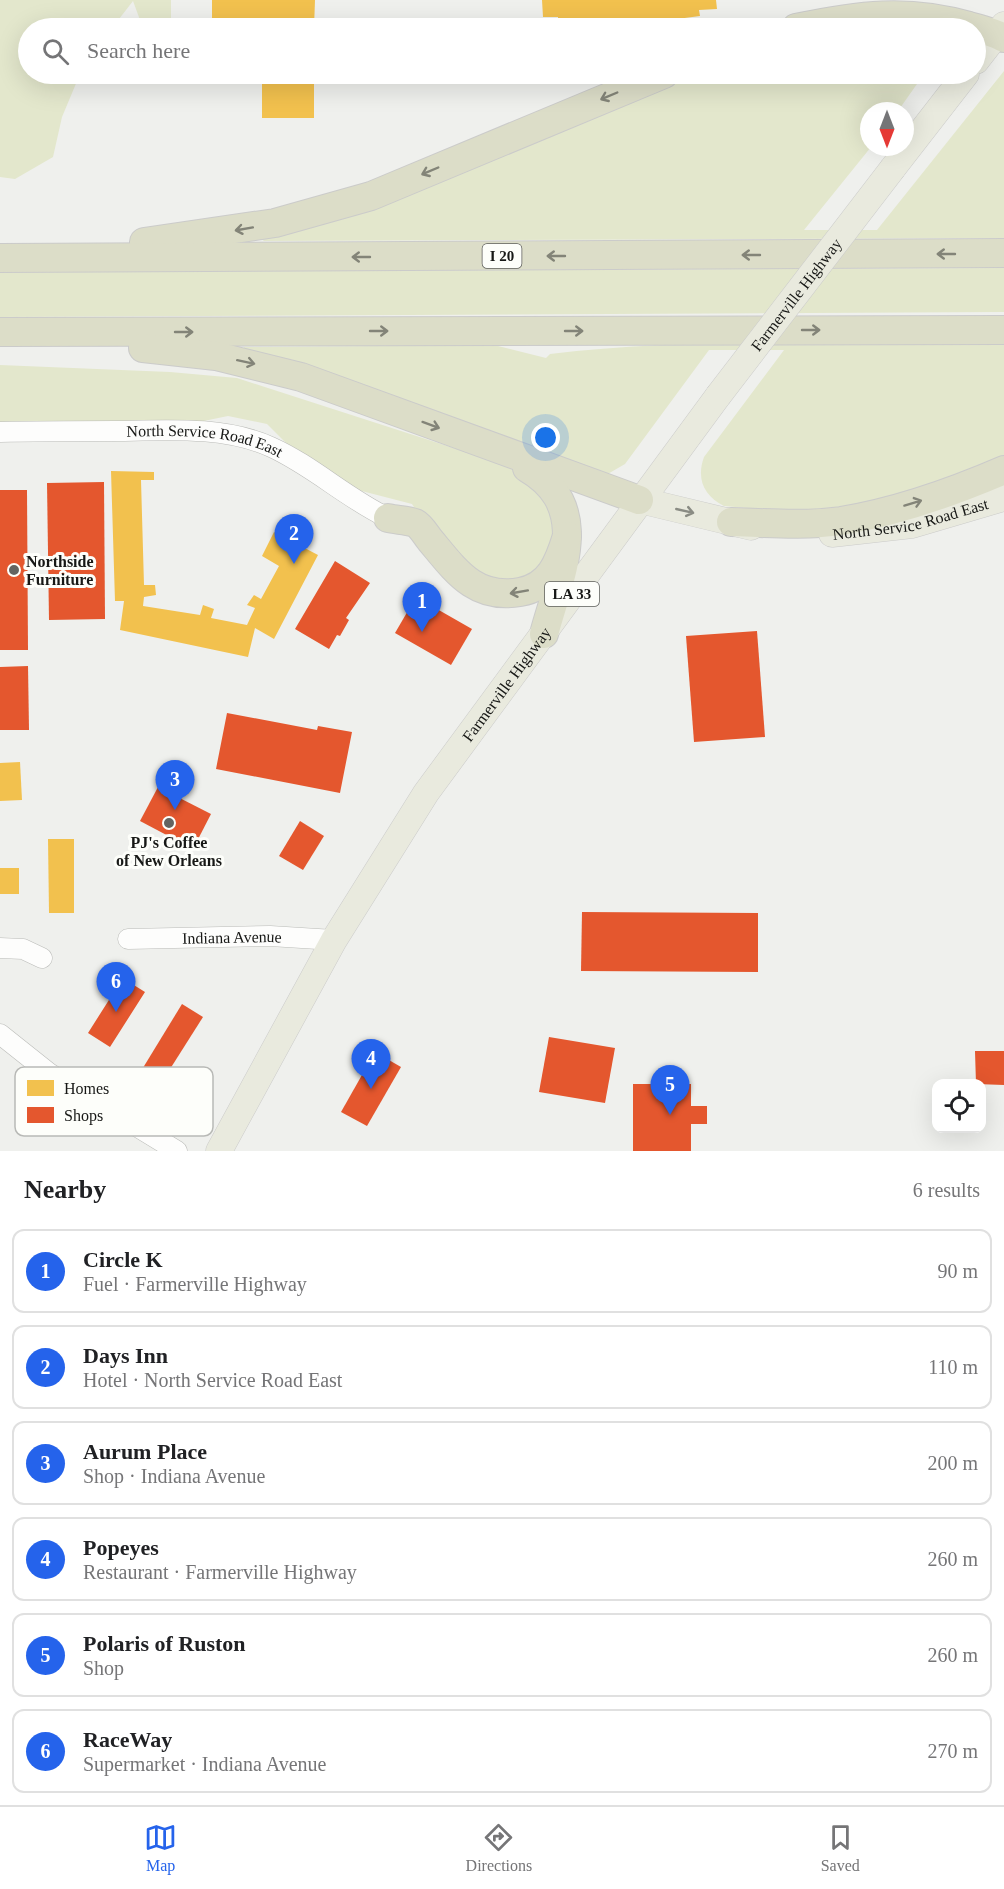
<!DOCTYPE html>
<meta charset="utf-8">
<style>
:root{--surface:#fff;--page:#f2f2f2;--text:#202124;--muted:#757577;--line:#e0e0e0;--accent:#2563eb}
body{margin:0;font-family:"Times New Roman",serif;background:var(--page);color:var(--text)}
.controls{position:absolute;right:18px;bottom:18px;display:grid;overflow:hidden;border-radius:12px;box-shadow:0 6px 24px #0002}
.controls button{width:54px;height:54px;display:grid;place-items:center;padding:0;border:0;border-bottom:2px solid var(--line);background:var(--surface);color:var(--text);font:30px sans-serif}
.compass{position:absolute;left:860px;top:102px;width:54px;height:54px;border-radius:50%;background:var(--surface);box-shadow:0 6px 24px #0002;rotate:180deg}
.you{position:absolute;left:546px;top:438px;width:21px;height:21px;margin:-15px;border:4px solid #fff;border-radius:50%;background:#1a73e8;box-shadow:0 0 0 9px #1a73e833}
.badge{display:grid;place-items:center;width:39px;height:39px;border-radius:50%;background:var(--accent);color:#fff;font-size:20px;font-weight:700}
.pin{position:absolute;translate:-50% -50px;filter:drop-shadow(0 2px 3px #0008)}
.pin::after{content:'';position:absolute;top:32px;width:21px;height:18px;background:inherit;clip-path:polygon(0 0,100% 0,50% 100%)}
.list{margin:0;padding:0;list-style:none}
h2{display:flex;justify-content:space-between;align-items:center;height:78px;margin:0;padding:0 24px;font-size:26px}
h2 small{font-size:20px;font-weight:400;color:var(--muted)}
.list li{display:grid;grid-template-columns:39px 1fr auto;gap:18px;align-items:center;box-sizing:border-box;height:84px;margin:0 12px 12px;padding:0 12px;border:2px solid var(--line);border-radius:12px}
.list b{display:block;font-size:22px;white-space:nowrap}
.list p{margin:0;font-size:20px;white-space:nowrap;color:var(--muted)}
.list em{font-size:20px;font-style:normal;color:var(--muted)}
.icon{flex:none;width:33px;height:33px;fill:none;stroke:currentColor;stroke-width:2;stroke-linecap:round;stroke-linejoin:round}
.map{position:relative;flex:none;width:1004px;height:1151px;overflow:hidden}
.search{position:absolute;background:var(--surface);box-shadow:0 6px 24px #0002;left:18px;right:18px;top:18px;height:66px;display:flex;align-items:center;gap:15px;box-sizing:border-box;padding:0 21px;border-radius:33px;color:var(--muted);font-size:22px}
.sheet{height:654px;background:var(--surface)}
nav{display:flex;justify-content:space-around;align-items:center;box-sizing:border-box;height:84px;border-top:2px solid var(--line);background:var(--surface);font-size:16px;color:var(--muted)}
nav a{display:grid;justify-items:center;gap:3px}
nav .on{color:var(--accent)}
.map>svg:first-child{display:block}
.green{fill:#e3e7cc}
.homes{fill:#f2c14e}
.shops{fill:#e4572e}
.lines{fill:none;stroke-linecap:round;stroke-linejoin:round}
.minor-casing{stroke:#babbb8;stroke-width:21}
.major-casing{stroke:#cbcbca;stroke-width:27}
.highway-casing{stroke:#cbcbca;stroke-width:30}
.minor{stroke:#fdfdfc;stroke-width:20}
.major{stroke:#e9eade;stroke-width:26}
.highway{stroke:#dcddc8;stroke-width:28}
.major-bridge-casing{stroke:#cbcbca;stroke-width:27;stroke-linecap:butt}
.major-bridge{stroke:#e9eade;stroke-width:26}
.oneway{stroke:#838478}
.oneway2{stroke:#8a8c84}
.poi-dot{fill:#636461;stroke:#fdfefa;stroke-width:2}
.labels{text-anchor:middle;stroke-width:6;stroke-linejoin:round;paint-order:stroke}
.shield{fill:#fdfefa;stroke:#5c5d5a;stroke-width:1.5}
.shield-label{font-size:15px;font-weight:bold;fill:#171816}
.street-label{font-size:16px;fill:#171816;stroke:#fdfefa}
.poi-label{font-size:16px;font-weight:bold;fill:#171816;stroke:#fdfefa;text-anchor:start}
.key{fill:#fdfefa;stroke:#b8b9b6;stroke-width:1.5}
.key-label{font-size:16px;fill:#171816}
</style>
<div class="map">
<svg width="1004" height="1151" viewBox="0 0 1004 1151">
<rect width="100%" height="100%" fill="#eff0ed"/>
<g class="green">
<polygon points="0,0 171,0 171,19 175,28 143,28 133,1 112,28 28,28 28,74 80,74 62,117 53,157 15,179 0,177"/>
<polygon points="1004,71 1004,238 264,241 260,238 395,197 692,74 924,74 898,111 869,111 871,147 804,230 877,230"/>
<polygon points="1004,268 1004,312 0,317 0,272"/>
<path d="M 1004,343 L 1004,458 C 964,472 923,491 881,501 C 831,512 776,511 724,506 C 704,496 696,479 704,457 L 784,350 L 709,350 L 625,464 L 606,475 L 242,350 L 244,347 L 494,345 L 546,358 L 550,354 C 699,336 853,344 1004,343 Z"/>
<polygon points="0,365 170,372 237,378 497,462 534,479 558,530 545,573 491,588 424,523 412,504 354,489 289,446 267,424 228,416 194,423 0,422"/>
</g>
<g class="homes">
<polygon points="212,0 315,0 314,28 212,28"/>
<polygon points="542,0 716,0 717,9 699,10 700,16 677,19 677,22 600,27 600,24 570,28 570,25 558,25 558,17 543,17"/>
<rect x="262" y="74" width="52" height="44"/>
<polygon points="111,471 154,472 154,480 141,480 144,585 155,585 156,595 144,597 143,606 200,615 203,605 214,609 211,618 247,625 255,608 247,605 254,595 261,599 279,566 262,556 274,532 318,555 274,639 255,628 248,657 120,630 124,601 115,601"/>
<polygon points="20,762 22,800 0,801 0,763"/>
<polygon points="48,839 74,839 74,913 49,913"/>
<rect x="0" y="868" width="19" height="26"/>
</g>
<g class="shops">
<polygon points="104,482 105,619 49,620 47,483"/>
<polygon points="0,490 27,490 28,650 0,650"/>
<polygon points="335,561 370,583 346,618 349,620 340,636 337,635 329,649 295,629"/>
<polygon points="416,597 472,629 451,665 395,633"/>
<polygon points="757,631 765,737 694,742 686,636"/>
<polygon points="28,666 29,730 0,730 0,667"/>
<polygon points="227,713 317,730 318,726 352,732 340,793 216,769"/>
<polygon points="158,787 211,814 193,849 140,821"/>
<polygon points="300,821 324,836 303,870 279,856"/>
<polygon points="582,912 758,913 758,972 581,971"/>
<polygon points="113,972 145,992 110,1047 88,1033 114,992 105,986"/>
<polygon points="182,1004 203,1017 158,1088 138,1076"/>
<polygon points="549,1037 615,1048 605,1103 539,1092"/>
<polygon points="975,1051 1004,1051 1004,1085 976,1084"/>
<polygon points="375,1052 401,1067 367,1126 341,1112"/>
<polygon points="633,1084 691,1084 691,1106 707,1106 707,1124 691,1124 691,1151 633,1151"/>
</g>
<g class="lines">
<g class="minor-casing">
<g id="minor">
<path id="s1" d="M 0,432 C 39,431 79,431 118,431 C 168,430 225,426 271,447 C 313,466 346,498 388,518"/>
<path id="s2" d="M 128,939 L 270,936 L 334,940"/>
<polyline points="0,948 23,949 42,958"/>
<polyline points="0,1034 49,1073 177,1151"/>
</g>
</g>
<g class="major-casing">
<g id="major">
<polyline points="976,61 1004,25"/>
<polyline points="893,168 966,74"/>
<polyline points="639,500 751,527"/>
<path id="s3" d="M 832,534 L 912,525 L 1004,498"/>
<path id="s4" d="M 219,1151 L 334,940 L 426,793 L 718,396"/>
</g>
</g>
<g class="highway-casing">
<g id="highway">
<path d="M 796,28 C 857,15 908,8 969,26 C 981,29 993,32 1004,38"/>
<polyline points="144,242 275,223 371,196 664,74"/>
<polyline points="0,258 1004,253"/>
<polyline points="0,332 1004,330"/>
<polyline points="143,348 216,356 301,377 639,500"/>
<path d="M 527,468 C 594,507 560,574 544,634"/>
<path d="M 388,518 C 396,520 407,520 415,523 C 421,526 426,535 430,540 C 456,571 475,600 520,592 C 550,587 559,562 567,536"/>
<path d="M 731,522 C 767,523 805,526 841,521 C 896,512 953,492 1004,470"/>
</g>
</g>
<use href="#minor" class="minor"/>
<use href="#major" class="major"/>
<use href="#highway" class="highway"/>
<g class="major-bridge-casing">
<g id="major-bridge">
<path id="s5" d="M 718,396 L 893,168"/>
</g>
</g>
<use href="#major-bridge" class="major-bridge"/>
</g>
<defs><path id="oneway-shaft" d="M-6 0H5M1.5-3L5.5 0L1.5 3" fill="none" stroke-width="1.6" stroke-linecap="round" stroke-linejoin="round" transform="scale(1.5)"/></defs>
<g class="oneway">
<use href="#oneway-shaft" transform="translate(609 96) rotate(157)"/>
<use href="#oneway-shaft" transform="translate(430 171) rotate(157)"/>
<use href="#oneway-shaft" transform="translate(244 229) rotate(170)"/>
<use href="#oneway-shaft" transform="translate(946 254) rotate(180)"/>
<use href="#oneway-shaft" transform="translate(751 255) rotate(180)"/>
<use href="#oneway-shaft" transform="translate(556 256) rotate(180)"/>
<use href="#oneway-shaft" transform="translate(361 257) rotate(180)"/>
<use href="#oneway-shaft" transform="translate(811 330)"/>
<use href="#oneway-shaft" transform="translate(379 331)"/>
<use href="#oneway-shaft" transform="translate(574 331)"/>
<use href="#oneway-shaft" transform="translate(184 332)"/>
<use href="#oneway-shaft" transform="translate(246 362) rotate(12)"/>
<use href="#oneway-shaft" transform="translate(431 425) rotate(20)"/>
<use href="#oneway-shaft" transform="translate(913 503) rotate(-17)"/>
<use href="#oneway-shaft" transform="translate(519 592) rotate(170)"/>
</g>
<use class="oneway2" href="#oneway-shaft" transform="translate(685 511) rotate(13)"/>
<g class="poi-dot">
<circle cx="14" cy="570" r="6"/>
<circle cx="169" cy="823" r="6"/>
</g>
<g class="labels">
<g class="shield">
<rect x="482.5" y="244" width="39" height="24" rx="4.5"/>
<rect x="545" y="582" width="54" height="24" rx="4.5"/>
</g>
<g class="shield-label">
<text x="502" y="261">I 20</text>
<text x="572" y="599">LA 33</text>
</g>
<g class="street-label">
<text dy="6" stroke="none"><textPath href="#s5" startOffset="128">Farmerville Highway</textPath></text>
<text dy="6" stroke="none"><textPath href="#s1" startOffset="206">North Service Road East</textPath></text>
<text dy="6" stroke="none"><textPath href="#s3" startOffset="80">North Service Road East</textPath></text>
<text dy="6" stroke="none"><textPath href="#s4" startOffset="549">Farmerville Highway</textPath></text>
<text dy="6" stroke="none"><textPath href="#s2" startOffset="104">Indiana Avenue</textPath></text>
</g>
<g class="poi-label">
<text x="26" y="567">Northside<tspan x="26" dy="18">Furniture</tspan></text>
<text x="169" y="848" text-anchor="middle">PJ's Coffee<tspan x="169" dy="18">of New Orleans</tspan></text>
</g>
</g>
<rect x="15" y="1067" width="198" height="69" rx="9" class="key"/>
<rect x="27" y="1080" width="27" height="16" fill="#f2c14e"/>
<rect x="27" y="1107" width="27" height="16" fill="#e4572e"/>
<g class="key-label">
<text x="64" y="1094">Homes</text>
<text x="64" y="1121">Shops</text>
</g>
</svg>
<div class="controls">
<button><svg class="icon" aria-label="locate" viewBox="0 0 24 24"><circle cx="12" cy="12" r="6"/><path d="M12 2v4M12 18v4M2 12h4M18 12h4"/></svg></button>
</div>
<svg class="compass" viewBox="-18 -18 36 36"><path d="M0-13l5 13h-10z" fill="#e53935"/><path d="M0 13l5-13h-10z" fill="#757577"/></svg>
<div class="you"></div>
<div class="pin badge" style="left:422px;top:632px">1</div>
<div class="pin badge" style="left:294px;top:564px">2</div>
<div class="pin badge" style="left:175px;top:810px">3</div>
<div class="pin badge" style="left:371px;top:1089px">4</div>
<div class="pin badge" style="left:670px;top:1115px">5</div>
<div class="pin badge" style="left:116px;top:1012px">6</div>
<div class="search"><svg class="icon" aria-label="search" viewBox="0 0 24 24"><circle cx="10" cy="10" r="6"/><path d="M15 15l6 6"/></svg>Search here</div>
</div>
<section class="sheet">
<h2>Nearby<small>6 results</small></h2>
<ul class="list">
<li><span class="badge">1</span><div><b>Circle K</b><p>Fuel · Farmerville Highway</p></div><em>90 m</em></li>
<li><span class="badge">2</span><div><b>Days Inn</b><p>Hotel · North Service Road East</p></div><em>110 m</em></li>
<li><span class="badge">3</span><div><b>Aurum Place</b><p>Shop · Indiana Avenue</p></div><em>200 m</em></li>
<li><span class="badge">4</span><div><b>Popeyes</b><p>Restaurant · Farmerville Highway</p></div><em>260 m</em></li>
<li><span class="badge">5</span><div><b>Polaris of Ruston</b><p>Shop</p></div><em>260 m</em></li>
<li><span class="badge">6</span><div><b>RaceWay</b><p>Supermarket · Indiana Avenue</p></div><em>270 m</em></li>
</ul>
</section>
<nav>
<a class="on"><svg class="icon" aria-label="map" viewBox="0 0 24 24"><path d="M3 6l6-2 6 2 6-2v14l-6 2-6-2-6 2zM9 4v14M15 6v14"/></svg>Map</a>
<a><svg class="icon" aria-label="directions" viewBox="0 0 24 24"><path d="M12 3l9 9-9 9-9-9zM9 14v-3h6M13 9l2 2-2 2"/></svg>Directions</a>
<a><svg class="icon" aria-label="saved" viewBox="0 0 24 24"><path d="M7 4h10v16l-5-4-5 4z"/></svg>Saved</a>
</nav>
